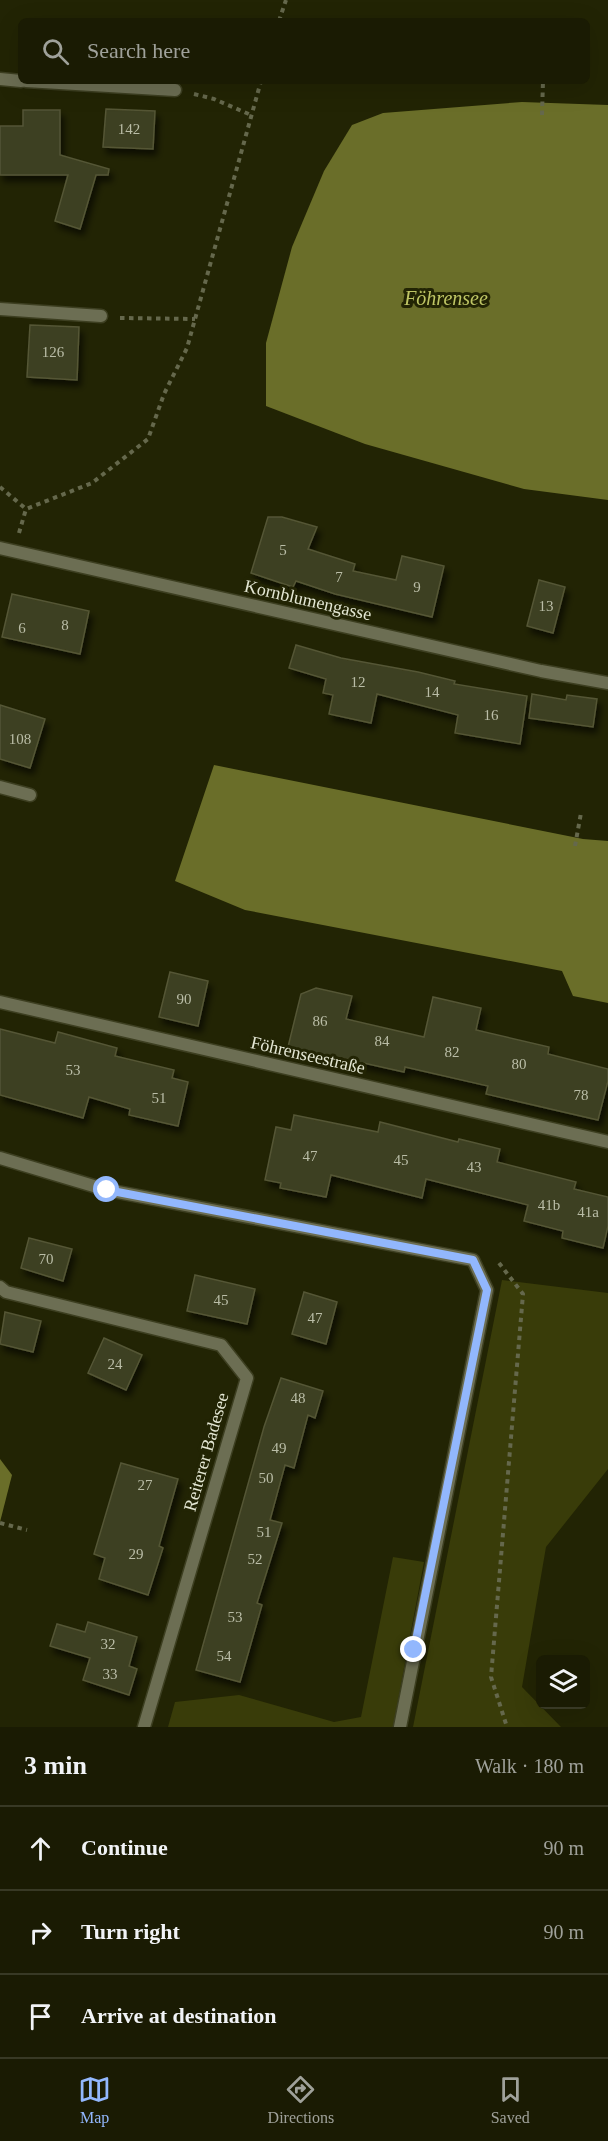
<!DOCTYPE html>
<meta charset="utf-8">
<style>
:root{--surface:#1a1b03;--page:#272812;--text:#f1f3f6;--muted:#9fa19a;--line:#383925;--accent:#92b7fd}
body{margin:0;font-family:Georgia,serif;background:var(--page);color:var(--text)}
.controls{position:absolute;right:18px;bottom:18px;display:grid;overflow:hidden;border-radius:9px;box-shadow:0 6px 24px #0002}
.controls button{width:54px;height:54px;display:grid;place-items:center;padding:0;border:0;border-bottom:2px solid var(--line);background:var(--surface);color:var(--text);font:30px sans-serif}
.stop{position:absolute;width:18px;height:18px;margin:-14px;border:4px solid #92b7fd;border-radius:50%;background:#fff}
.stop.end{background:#92b7fd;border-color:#fff;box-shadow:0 2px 6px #0008}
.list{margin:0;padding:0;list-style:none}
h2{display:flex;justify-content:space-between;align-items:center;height:78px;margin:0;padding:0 24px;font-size:26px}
h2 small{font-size:20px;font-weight:400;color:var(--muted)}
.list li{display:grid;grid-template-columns:39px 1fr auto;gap:18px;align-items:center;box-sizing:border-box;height:84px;padding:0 24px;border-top:2px solid var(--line)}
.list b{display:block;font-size:22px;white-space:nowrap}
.list em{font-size:20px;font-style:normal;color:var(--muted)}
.icon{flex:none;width:33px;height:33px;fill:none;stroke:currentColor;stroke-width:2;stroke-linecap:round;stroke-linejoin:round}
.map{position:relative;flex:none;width:608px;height:1727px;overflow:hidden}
.search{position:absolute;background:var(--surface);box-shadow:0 6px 24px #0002;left:18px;right:18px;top:18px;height:66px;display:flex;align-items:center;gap:15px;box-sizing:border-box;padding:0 21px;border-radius:9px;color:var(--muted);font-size:22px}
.sheet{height:330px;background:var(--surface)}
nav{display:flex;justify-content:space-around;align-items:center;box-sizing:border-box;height:84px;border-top:2px solid var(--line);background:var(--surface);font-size:16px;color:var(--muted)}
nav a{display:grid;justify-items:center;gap:3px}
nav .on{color:var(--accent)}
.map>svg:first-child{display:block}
.green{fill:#393c09}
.water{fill:#6a6e29}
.building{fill:#3d3f20;stroke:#545636;stroke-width:1.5;filter:url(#shadow)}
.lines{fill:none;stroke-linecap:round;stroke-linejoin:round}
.lane-casing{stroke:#3d3f21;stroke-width:15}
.street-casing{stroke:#3d3f21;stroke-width:15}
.path{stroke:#65684c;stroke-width:4;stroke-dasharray:4.5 4.5;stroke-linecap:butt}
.lane{stroke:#6c6e53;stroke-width:12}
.street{stroke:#6c6e53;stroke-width:12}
.route{stroke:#92b7fd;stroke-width:8}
.labels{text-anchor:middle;stroke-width:6;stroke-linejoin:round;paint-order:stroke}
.number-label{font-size:15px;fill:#babda7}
.street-label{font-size:18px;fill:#e4e7d4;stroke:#222404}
.water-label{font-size:20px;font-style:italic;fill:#bfc665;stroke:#222404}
</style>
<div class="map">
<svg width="608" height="1727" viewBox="0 0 608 1727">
<defs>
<filter id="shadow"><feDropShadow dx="3.5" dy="6" stdDeviation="3" flood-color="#0009"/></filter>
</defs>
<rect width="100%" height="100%" fill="#222404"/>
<g class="green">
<polygon points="502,1280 608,1293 608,1469 546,1547 522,1687 561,1727 413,1727"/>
<polygon points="393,1557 424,1562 393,1727 168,1727 175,1702 239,1695 334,1722 361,1717"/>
</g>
<g class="water">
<polygon points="522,102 608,105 608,500 524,489 365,444 266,406 266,343 292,247 324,171 352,125 383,113"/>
<polygon points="214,765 583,839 608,841 608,1003 573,996 562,971 245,910 175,881"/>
<polygon points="0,1459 12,1475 0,1522"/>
</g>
<g class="building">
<polygon points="106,109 155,111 153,149 103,147"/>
<polygon points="23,110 60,110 60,155 109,169 108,175 96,175 80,229 55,221 68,175 0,175 0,126 23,126"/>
<polygon points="30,325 79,327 77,380 27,377"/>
<polygon points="268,517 282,517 317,527 308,549 355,564 353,571 396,580 402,556 444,566 432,617 335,594 296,581 293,587 251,573"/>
<polygon points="539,580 565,587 553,633 527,626"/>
<polygon points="12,594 89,611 80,654 2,637"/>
<polygon points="296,645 341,658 418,672 455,681 454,684 527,696 520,744 455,733 458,715 377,694 371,723 329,714 333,695 323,693 326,679 289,668"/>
<polygon points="532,694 566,700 567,695 597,699 593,727 529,718"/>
<polygon points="0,705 45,719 30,768 0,759"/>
<polygon points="170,972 208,981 198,1026 159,1017"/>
<polygon points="316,988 352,996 346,1019 424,1037 433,997 481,1008 476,1030 549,1047 548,1054 608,1069 608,1081 598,1120 486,1094 488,1086 405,1067 404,1072 337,1057 336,1059 288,1047 301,994"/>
<polygon points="0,1029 55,1043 58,1032 117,1048 115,1056 174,1070 172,1078 188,1082 178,1126 129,1115 130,1109 89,1097 83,1118 0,1095"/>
<polygon points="294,1115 378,1132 380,1122 458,1142 459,1139 500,1149 497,1162 576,1182 574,1189 608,1197 608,1226 603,1248 562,1238 563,1231 524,1221 528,1205 426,1179 422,1198 331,1175 326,1197 280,1188 281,1183 265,1180 276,1127 291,1130"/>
<polygon points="29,1238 72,1249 63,1281 21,1268"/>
<polygon points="195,1275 255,1289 247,1324 187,1311"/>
<polygon points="304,1292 337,1302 326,1344 292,1334"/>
<polygon points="5,1312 41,1321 33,1352 0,1344"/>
<polygon points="104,1338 142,1355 126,1390 88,1373"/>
<polygon points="281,1378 323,1391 315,1418 308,1415 294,1468 285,1465 270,1520 282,1523 257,1603 262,1605 240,1682 196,1670 264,1427"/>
<polygon points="121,1463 178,1479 159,1546 163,1548 148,1595 99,1579 105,1558 94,1554"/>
<polygon points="88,1622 137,1637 129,1666 137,1669 129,1695 83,1680 90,1658 50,1646 57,1624 85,1632"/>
</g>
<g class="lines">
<g class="lane-casing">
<polyline id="lane" points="0,1158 107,1190 473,1260 487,1290 400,1727"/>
</g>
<g class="street-casing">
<g id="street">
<polyline points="0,79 21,81"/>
<polyline points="26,81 175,90"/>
<polyline points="0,309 101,316"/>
<polyline points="0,548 541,671 608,683"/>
<polyline points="0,787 30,795"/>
<polyline points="0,1002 608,1142"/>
<polyline points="0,1287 6,1292 221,1345 247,1378 144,1727"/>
</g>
</g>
<g class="path">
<polyline points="279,21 286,0"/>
<polyline points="194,94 214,99 251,115"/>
<polyline points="542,115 543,81"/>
<polyline points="120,318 195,319"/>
<polyline points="0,487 26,509"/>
<polyline points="19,533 26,509 92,483 148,439 164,394 187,348 261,81"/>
<polyline points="575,846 581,813"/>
<polyline points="499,1263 523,1294 491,1677 507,1727"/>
<polyline points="0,1523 27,1530"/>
</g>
<use href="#lane" class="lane"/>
<use href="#street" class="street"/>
</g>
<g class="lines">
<polyline class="route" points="107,1190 473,1260 487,1290 414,1650"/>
</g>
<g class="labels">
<g class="number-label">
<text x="129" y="134">142</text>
<text x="53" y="357">126</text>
<text x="283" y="555">5</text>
<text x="339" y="582">7</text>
<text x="417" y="592">9</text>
<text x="546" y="611">13</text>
<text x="65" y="630">8</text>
<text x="22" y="633">6</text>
<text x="358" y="687">12</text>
<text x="432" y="697">14</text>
<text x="491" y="720">16</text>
<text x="20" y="744">108</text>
<text x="184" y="1004">90</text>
<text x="320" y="1026">86</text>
<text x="382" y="1046">84</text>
<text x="452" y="1057">82</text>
<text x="519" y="1069">80</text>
<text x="73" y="1075">53</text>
<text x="581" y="1100">78</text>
<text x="159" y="1103">51</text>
<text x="310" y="1161">47</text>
<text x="401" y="1165">45</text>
<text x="474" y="1172">43</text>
<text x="549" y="1210">41b</text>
<text x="588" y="1217">41a</text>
<text x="46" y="1264">70</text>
<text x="221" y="1305">45</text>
<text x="315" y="1323">47</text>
<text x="115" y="1369">24</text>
<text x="298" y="1403">48</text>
<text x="279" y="1453">49</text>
<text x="266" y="1483">50</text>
<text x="145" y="1490">27</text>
<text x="264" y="1537">51</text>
<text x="136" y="1559">29</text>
<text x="255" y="1564">52</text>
<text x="235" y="1622">53</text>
<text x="108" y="1649">32</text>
<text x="224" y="1661">54</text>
<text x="110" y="1679">33</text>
</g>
<g class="street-label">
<text transform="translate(308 600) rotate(13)" y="6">Kornblumengasse</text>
<text transform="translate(308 1055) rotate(13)" y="6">Föhrenseestraße</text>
<text transform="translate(206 1452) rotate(-74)" y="6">Reiterer Badesee</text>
</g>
<g class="water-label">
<text x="446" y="305">Föhrensee</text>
</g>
</g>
</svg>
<div class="controls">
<button><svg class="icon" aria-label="layers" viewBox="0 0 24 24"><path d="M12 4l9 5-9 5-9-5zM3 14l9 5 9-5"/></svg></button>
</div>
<div class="stop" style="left:107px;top:1190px"></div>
<div class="stop end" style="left:414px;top:1650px"></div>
<div class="search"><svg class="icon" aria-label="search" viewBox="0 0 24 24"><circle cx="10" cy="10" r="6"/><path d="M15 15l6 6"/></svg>Search here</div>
</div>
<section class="sheet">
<h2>3 min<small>Walk · 180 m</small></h2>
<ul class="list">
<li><svg class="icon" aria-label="ahead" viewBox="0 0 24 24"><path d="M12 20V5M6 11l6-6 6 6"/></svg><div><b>Continue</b></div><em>90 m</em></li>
<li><svg class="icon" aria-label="right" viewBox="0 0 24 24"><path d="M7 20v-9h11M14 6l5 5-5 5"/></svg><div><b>Turn right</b></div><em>90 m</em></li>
<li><svg class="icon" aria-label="arrive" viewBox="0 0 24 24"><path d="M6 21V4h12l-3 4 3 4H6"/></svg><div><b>Arrive at destination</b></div></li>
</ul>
</section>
<nav>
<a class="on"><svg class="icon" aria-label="map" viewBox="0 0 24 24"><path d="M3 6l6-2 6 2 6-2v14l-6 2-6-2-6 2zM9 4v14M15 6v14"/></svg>Map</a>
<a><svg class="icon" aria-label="directions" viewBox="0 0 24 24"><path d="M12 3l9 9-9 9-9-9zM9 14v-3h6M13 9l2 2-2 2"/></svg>Directions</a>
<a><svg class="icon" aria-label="saved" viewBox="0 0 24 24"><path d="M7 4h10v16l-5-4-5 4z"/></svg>Saved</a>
</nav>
